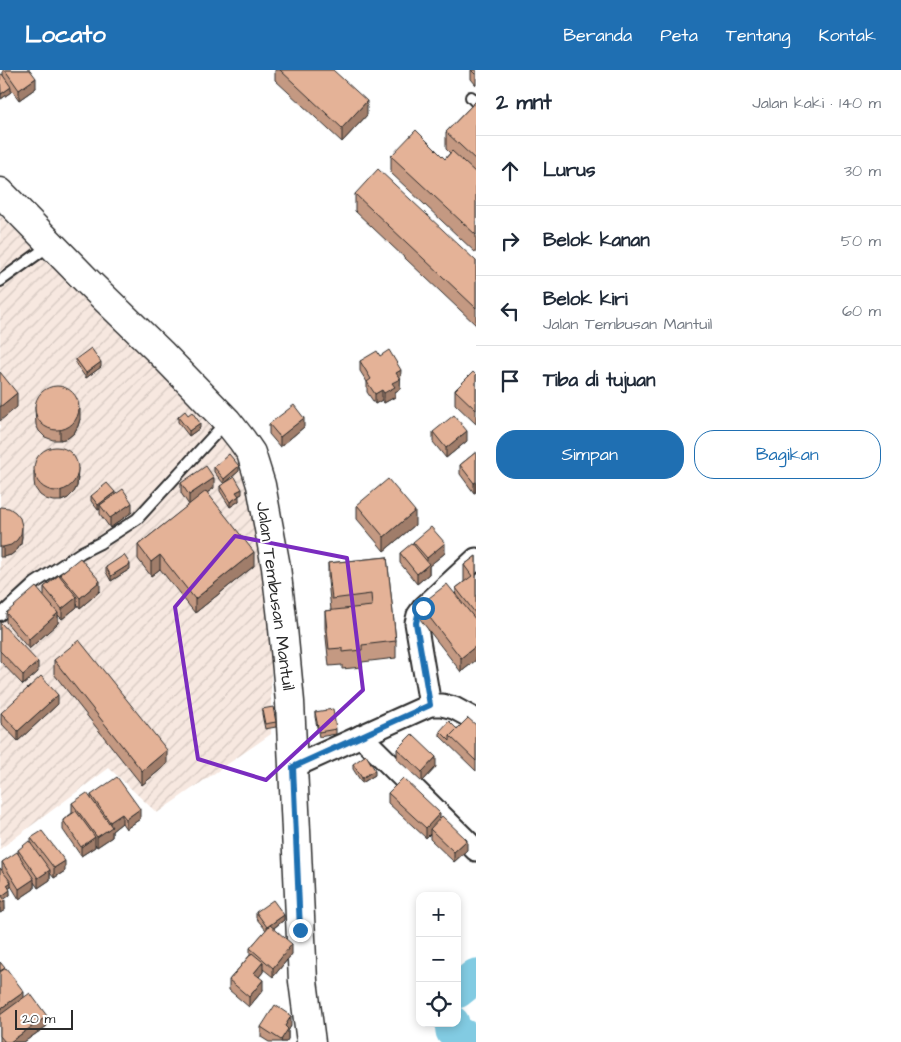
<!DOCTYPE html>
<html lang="id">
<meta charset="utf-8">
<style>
:root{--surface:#fff;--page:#f2f2f3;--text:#1f2937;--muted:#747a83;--line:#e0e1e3;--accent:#1f6fb2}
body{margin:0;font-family:"Architects Daughter",sans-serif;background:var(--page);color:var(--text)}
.controls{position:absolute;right:15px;bottom:15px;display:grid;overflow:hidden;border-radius:10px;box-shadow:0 2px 8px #0003}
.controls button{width:45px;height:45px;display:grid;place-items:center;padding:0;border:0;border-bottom:1px solid var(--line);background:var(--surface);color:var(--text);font:25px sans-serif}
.scale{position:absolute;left:15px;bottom:12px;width:58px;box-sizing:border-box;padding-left:5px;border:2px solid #2b2b2b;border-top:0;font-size:14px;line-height:18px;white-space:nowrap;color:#2b2b2b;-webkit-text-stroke:4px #fff;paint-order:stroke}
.stop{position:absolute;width:15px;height:15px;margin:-11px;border:4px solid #1f6fb2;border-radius:50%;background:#fff}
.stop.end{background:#1f6fb2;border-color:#fff;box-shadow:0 1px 5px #0008}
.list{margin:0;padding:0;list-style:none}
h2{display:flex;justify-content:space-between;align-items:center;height:65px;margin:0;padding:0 20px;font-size:21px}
h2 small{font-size:16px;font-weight:400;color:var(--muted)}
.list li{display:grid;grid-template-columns:32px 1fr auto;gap:15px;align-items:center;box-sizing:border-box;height:70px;padding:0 20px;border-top:1px solid var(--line)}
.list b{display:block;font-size:19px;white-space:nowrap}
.list p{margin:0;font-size:16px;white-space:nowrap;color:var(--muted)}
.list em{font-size:16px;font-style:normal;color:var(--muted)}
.actions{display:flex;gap:10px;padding:15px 20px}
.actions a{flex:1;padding:11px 0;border:1px solid var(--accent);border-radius:20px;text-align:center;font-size:18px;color:var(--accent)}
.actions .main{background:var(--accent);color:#fff}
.icon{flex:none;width:28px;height:28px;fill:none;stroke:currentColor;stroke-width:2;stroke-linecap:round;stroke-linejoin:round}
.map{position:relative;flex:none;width:476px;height:972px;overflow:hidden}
header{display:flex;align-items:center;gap:30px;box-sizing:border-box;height:70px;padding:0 25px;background:var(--accent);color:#fff}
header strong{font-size:24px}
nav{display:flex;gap:28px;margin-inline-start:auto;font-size:18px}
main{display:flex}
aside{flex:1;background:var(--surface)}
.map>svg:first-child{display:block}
.industrial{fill:url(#industrial-furrows)}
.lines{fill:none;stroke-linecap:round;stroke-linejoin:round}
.river{stroke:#82cbe2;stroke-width:35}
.lane-casing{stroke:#2b2b2b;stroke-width:14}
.street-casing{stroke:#2b2b2b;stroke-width:25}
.secondary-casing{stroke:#2b2b2b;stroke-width:31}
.lane{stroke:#fff;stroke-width:10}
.street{stroke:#fff;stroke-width:21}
.secondary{stroke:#fff;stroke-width:28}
.wall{fill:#c49982;stroke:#2b2b2b}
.shaded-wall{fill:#a07d6a;stroke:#2b2b2b}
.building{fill:#e4b297;stroke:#2b2b2b}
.route{stroke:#1f6fb2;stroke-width:6}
.marked{fill:none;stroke:#7b2cbf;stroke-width:4;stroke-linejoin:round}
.labels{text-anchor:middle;stroke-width:4;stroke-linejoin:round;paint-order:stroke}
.street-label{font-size:18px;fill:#2b2b2b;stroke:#fff}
</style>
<header>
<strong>Locato</strong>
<nav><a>Beranda</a><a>Peta</a><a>Tentang</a><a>Kontak</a></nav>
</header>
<main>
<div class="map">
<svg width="476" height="972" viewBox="0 0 476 972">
<defs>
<pattern id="industrial-furrows" width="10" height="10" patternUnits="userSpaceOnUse" patternTransform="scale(1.25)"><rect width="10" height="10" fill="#f7e8e0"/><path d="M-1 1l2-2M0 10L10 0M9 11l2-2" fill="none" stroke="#d4c7c0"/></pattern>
</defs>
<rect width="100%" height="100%" fill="#fff"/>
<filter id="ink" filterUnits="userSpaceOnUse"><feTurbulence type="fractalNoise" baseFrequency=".02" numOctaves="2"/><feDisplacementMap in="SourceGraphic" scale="10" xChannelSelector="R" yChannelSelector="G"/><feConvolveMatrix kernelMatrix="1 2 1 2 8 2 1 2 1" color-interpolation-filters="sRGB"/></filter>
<g filter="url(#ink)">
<polygon class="industrial" points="0,145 229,368 251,405 271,544 271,664 157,743 109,698 0,779"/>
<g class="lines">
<g class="river">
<polyline points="457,921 476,906"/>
<polyline points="452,953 453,961 474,972"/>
</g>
<g class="lane-casing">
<g id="lane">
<polyline points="471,27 476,32"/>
<polyline points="0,211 50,175"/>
<polyline points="0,545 35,513 82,482 100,473 137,449 226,352"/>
</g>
</g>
<g class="street-casing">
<g id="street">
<polyline points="430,635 416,553 418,545 423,538 476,489"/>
<polyline points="361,666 476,780"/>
<polyline points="293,697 430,635 442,635 454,638 476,650"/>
</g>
</g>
<g class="secondary-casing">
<polyline id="secondary" points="0,122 88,212 161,283 227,351 242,370 251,383 261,415 276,497 282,548 290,632 303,911 311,972"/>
</g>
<use href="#lane" class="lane"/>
<use href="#street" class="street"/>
<use href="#secondary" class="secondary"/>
</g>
<g class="wall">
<polygon points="3,0 30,0 36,18 19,30 11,19 11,22 1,29 0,5 3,6"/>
<polygon points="275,0 333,0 367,45 342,72 275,10"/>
<polygon points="471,0 476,0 476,15 471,9"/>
<polygon points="476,31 476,183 391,103 391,86 445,89 450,83 446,79 446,62"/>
<polygon points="355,124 476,191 476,255 355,141"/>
<polygon points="380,286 401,309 400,310 400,319 395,322 395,327 384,333 382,330 375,334 367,322 367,312 360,301 360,291"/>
<polygon points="76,289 101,297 86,308 76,294"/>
<polygon points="476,305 476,354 455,334 455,320"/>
<polygon points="35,337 80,349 78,356 74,363 68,368 60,370 53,370 45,367 39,361 36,355"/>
<polygon points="178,347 200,358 189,366 178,352"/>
<polygon points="269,354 304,357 280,377 269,364"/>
<polygon points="433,362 467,371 446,388 433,372"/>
<polygon points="476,382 476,422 474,423 460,404 460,395"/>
<polygon points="214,397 239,401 224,414 214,402"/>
<polygon points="34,401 78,408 77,416 74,422 68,428 61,431 53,431 46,429 40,425 35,418 34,411"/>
<polygon points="181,413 214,418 207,423 254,496 195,543 160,499 151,506 138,489 138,475 189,435 181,423"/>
<polygon points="220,416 242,424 238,426 239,431 230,437 220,421"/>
<polygon points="115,424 132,442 110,458 100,444 100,439 98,440 91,431 91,426"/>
<polygon points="357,435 415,455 384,481 357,449"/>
<polygon points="0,437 22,466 21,474 17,480 11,485 3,487 0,487"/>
<polygon points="413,472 445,483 429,496 429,504 417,514 400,493 400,483 413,475"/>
<polygon points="476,486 476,590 461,602 420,549 420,535 456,525 456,518 464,512 464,495"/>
<polygon points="387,487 396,571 396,588 362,592 362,597 342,599 342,595 329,596 325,558 325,541 331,540 328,511 328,493"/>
<polygon points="106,497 130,499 111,511 106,502"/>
<polygon points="60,504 100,521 80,538 77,534 77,537 62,549 58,545 58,553 29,579 6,552 6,543 44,526 44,517 60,506"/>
<polygon points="0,552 38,602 23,615 0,591"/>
<polygon points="54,590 167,694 142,715 54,604"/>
<polygon points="58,634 18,671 1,653 1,643"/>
<polygon points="262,639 276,652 276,657 265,659 262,644"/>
<polygon points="315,642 336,659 336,664 319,667 315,647"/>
<polygon points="476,655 476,701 440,666 440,661"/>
<polygon points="397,679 436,697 422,712 397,689"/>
<polygon points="353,694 375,705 362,713 353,699"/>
<polygon points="388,723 440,748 467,780 454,792 430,769 430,764 426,768 388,733"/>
<polygon points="91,725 140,749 126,759 122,753 112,761 112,767 97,777 95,774 95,777 81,786 63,760 63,750 72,743 72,733 91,729"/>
<polygon points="31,768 65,801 54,808 50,803 50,810 38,818 34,812 34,819 19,829 11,816 11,817 9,818 10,825 4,829 5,840 0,843 0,798 2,800 2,792 18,784 18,780 31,774"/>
<polygon points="256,842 284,850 274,858 292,884 273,907 263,899 263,902 259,907 263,920 249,937 229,920 229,910 250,885 250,878 266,860 256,848"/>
<polygon points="0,892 24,928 47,956 24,972 0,972"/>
<polygon points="291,956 288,961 288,969 286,972 269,972 261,967 261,957"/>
</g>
<g class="shaded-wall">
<polygon points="36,8 36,18 19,30 19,20"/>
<polygon points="11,17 11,22 1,29 1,24"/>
<polygon points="367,31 367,45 342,72 342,58"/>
<polygon points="101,292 101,297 86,308 86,303"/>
<polygon points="401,300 400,319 395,322 395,327 384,333 384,323 396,303"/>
<polygon points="382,320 382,330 375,334 375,324"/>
<polygon points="17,323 17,337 0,351 0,337"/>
<polygon points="80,339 80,349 78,356 74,363 68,368 60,370 60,360"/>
<polygon points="304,348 304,357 280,377 280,367"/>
<polygon points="200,353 200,358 189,366 189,361"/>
<polygon points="467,361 467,371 446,388 446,378"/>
<polygon points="239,396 239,401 224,414 224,409"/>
<polygon points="78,398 77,416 74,422 68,428 61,431 61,421"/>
<polygon points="214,408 214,418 189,435 189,425"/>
<polygon points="476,412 476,422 474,423 474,413"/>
<polygon points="242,419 242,424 236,427 236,422"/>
<polygon points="115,422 115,427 100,435 100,439 98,440 98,435"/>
<polygon points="239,426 239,431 230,437 230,432"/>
<polygon points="132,433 132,442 110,458 110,448"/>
<polygon points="415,441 415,455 384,481 384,467"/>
<polygon points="22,456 22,466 21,474 17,480 11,485 3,487 3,477"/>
<polygon points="445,473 445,483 429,496 429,504 417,514 417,504 427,496 427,488"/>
<polygon points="254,482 254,496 195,543 195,529"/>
<polygon points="160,485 160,499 151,506 151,492"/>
<polygon points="130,494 130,499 111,511 111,506"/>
<polygon points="100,511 100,521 80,538 80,528"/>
<polygon points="77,527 77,537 62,549 62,539"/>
<polygon points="58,543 58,553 29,579 29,569"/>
<polygon points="476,576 476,590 461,602 461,588"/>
<polygon points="38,592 38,602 23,615 23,605"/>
<polygon points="58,625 58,634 18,671 18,661"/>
<polygon points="167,680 167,694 142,715 142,701"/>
<polygon points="436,687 436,697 422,712 422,702"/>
<polygon points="375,700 375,705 362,713 362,708"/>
<polygon points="140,739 140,749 126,759 126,749"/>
<polygon points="440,743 440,753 430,759 430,764 426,768 426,758"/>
<polygon points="122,744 122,753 112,761 112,767 97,777 97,767 110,758 110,752"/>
<polygon points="95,767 95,777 81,786 81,777"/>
<polygon points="467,770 467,780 454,792 454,782"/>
<polygon points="65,791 65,801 54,808 54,798"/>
<polygon points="50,800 50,810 38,818 38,808"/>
<polygon points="34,809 34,819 19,829 19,819"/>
<polygon points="11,812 11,817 7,820 7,815"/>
<polygon points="10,820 10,825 1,832 1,826"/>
<polygon points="5,830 5,840 0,843 0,833"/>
<polygon points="284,845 284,850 267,863 267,857"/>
<polygon points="292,874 292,884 273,907 273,898"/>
<polygon points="263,892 263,902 254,913 254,903"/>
<polygon points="263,910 263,920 249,937 249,927"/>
<polygon points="24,922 24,931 0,949 0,939"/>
<polygon points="47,946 47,956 24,972 10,972"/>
<polygon points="291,946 291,956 288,961 288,969 286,972 281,972 285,956"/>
</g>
<g class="building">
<polygon points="5,0 30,0 36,8 19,20"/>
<polygon points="280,0 333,0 367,31 342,58"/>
<polygon points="471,0 476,0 476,5"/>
<polygon points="2,4 11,17 1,24 0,5"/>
<polygon points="476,31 476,90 446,62"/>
<polygon points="416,60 445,89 452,81 476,103 476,165 391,86"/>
<polygon points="378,99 476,191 476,238 355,124"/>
<polygon points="91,278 101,292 86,303 76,289"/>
<polygon points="389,280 401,300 396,303 400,309 392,313 395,317 384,323 382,320 375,324 367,312 371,309 360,291 377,281 380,286"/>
<polygon points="0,302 17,323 0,337"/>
<polygon points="473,302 476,305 476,340 455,320"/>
<circle cx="57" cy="338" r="22"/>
<polygon points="294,335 304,348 280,367 269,354"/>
<polygon points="185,341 188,345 192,342 200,353 189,361 178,347"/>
<polygon points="454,345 467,361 446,378 433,362"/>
<circle cx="56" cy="399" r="22"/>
<polygon points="476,382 476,412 474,413 460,395"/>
<polygon points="229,384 239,396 224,409 214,397"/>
<polygon points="206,396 214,408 189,425 181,413"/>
<polygon points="235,407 242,419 236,422 239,426 230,432 220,416"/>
<polygon points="388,409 415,441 384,467 357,435"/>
<polygon points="107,413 115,422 98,435 91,426"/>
<polygon points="123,419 132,433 110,448 100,435"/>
<polygon points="206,421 254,482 195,529 160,485 151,492 138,475"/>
<polygon points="0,437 9,438 15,442 20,448 22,456 21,464 17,470 11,475 3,477 0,477"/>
<polygon points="431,457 445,473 427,488 413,472"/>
<polygon points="412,473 429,494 417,504 400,483"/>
<polygon points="124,485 130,494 111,506 106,497"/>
<polygon points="476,486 476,544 456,518 472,506 464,495"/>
<polygon points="387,487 396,571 362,575 362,580 342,582 342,578 329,579 325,541 372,536 371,524 332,529 328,493"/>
<polygon points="80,488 100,511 80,528 60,504"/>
<polygon points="59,505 77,527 62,539 44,517"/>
<polygon points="447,514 476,550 476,576 461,588 420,535"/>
<polygon points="36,517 58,543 29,569 6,543"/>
<polygon points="0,552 38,592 23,605 0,581"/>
<polygon points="79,570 167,680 142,701 54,590"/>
<polygon points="41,606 58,625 18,661 1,643"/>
<polygon points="273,637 276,652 265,654 262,639"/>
<polygon points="333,639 336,659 319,662 315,642"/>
<polygon points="468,648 476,655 476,691 450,666"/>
<polygon points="449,651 457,659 450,666 450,671 440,661"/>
<polygon points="412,664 436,687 422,702 397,679"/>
<polygon points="366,685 375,700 362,708 353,694"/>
<polygon points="117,707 140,739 126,749 122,744 110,752 91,725"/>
<polygon points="403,708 440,743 426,758 388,723"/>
<polygon points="87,723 112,757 97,767 72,733"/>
<polygon points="76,741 95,767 81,777 63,750"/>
<polygon points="442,746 467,770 454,782 430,759"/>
<polygon points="42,761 65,791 54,798 31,768"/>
<polygon points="29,771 50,800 38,808 18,780"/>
<polygon points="17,782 34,809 19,819 2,792"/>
<polygon points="0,798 11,812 7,815 10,820 2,826 0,824"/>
<polygon points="0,824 5,830 0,833"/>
<polygon points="273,830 284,845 267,857 256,842"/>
<polygon points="270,855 292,874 273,898 250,878"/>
<polygon points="252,883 263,892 254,903 263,910 249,927 229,910"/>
<polygon points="0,892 5,898 0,901"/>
<polygon points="6,898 24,922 0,939 0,902"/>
<polygon points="30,923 47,946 10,972 5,972 0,966 0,945"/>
<polygon points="275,935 291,946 285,956 288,959 281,970 261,957"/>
</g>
</g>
<g class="lines" filter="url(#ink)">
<polyline class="route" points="300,860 293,697 430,635 416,553 418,545 423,538"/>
</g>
<path class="marked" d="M 235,466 L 347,488 L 363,620 L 266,710 L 198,689 L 175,537 Z"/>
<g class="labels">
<g class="street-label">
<text transform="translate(276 526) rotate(82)" y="6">Jalan Tembusan Mantuil</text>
</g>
</g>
</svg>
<div class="controls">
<button>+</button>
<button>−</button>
<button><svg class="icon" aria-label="locate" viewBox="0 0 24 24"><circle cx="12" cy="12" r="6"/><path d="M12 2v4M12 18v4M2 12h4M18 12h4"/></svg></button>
</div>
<div class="scale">20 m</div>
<div class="stop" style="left:423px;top:538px"></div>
<div class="stop end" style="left:300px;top:860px"></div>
</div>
<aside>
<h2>2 mnt<small>Jalan kaki · 140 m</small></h2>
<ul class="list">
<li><svg class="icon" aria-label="ahead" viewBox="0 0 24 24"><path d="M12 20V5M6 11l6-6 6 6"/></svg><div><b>Lurus</b></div><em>30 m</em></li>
<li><svg class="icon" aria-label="right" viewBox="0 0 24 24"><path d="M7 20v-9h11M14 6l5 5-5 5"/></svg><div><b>Belok kanan</b></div><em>50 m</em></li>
<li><svg class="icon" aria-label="left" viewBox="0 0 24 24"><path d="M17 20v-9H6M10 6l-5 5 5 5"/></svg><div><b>Belok kiri</b><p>Jalan Tembusan Mantuil</p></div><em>60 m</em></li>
<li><svg class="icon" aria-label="arrive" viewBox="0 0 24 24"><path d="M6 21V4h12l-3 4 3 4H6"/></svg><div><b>Tiba di tujuan</b></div></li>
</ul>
<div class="actions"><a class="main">Simpan</a><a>Bagikan</a></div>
</aside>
</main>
